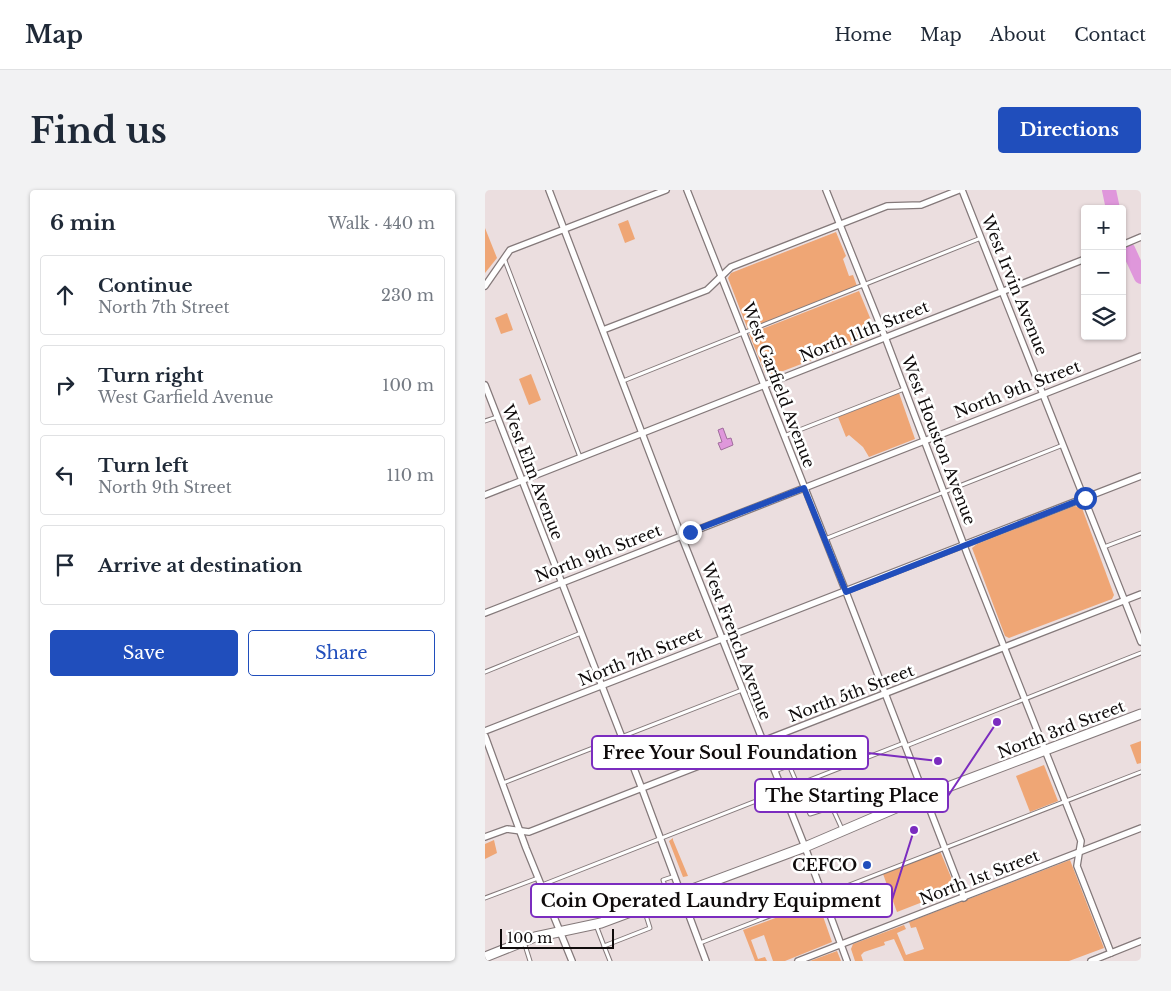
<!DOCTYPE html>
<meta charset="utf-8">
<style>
:root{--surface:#fff;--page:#f2f2f3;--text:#1f2937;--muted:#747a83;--line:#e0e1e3;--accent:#204ebc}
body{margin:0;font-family:"Libre Baskerville",serif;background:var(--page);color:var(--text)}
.controls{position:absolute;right:15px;top:15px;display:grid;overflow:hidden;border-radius:5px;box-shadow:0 1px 4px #0004}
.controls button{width:45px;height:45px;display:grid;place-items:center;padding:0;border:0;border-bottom:1px solid var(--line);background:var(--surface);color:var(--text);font:25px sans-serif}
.scale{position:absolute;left:15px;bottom:12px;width:114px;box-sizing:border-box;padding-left:5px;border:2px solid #0f0b0b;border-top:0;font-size:14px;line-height:18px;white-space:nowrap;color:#0f0b0b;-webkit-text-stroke:4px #fff;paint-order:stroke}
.stop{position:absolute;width:15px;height:15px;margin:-11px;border:4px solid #204ebc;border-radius:50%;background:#fff}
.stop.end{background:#204ebc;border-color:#fff;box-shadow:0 1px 5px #0008}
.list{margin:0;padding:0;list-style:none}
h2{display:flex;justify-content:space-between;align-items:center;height:65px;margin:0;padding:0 20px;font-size:21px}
h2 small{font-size:16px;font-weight:400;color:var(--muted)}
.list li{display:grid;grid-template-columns:32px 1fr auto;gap:15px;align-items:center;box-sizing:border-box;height:80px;margin:0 10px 10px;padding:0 10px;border:1px solid var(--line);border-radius:5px}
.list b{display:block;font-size:19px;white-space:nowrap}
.list p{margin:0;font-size:16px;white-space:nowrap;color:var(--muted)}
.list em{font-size:16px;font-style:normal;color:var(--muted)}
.actions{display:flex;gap:10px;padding:15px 20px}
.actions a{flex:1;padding:11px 0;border:1px solid var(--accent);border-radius:5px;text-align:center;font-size:18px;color:var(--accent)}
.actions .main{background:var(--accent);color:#fff}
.icon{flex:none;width:28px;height:28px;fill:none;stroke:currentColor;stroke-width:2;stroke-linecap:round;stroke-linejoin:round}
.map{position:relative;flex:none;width:656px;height:771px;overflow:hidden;border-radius:5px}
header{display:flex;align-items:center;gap:30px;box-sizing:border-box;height:70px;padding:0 25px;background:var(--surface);border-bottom:1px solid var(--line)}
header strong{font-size:24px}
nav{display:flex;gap:28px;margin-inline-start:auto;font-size:18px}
.intro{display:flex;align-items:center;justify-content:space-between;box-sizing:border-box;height:120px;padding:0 30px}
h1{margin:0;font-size:35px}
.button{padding:12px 22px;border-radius:5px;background:var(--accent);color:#fff;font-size:18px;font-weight:700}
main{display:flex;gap:30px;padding:0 30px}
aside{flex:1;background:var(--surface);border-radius:5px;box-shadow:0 1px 4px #0004}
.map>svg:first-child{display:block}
.green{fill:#efa675}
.water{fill:#df97db;stroke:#a16d9d}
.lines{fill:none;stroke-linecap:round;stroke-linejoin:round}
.river{stroke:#df97db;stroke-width:14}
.lane-casing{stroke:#84797a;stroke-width:5}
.street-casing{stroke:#84797a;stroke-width:8}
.primary-casing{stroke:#84797a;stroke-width:11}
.lane{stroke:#fff;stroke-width:3}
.street{stroke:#fff;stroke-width:5.5}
.primary{stroke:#fff;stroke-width:9}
.route{stroke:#204ebc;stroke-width:6}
.poi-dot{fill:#204ebc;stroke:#fff;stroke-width:2}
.labels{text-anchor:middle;stroke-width:5;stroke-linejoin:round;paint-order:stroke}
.street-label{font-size:16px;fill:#0f0b0b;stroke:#fff}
.poi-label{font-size:16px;font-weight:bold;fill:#0f0b0b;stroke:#fff;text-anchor:end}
.leader{fill:none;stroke:#7b2cbf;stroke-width:2}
.callout-dot{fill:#7b2cbf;stroke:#fff;stroke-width:2}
.callout{fill:#fff;stroke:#7b2cbf;stroke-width:2}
.callout-label{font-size:18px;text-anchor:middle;font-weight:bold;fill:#0f0b0b}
</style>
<header>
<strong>Map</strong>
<nav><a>Home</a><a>Map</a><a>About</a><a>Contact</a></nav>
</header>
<div class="intro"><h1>Find us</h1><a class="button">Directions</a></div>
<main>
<aside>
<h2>6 min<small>Walk · 440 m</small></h2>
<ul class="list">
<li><svg class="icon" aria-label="ahead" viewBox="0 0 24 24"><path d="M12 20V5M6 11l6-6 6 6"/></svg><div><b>Continue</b><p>North 7th Street</p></div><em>230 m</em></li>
<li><svg class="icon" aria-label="right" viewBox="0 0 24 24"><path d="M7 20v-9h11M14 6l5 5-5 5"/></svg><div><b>Turn right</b><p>West Garfield Avenue</p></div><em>100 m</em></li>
<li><svg class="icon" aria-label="left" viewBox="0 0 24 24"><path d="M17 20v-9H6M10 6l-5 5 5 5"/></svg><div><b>Turn left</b><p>North 9th Street</p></div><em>110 m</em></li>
<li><svg class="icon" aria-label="arrive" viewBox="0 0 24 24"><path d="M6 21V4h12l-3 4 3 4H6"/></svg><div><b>Arrive at destination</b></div></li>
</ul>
<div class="actions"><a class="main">Save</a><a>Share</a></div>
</aside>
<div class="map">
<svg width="656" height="771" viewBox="0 0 656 771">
<rect width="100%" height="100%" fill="#ebdedf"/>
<g class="green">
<polygon points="143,30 150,49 140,53 133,34"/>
<polygon points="0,38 12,68 0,83"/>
<polygon points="351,42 361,66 358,69 364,86 368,85 372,96 263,140 243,88 246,83"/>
<polygon points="374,101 388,135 387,147 285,186 280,183 264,144"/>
<polygon points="22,123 28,140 16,144 10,128"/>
<polygon points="46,184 56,210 44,215 34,189"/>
<polygon points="414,203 430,249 384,267 378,257 364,245 361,247 353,227"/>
<polygon points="590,316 597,318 629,405 627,409 524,448 520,446 487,358 492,354"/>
<polygon points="380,551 383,558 327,580 325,575 323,576 322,573"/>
<polygon points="656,551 656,573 652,574 645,555"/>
<polygon points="559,575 573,611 545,622 531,586"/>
<polygon points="188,648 188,650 203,686 198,687 184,651"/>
<polygon points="9,650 12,663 0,669 0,654"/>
<polygon points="455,661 471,699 412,722 398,684"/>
<polygon points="585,670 619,758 584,771 419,771 409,749 399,752 400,755 379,762 376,765 378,771 370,771 366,759 368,754 419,735 421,739 412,743 421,765 439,759 431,737 426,738 424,732"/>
<polygon points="333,712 347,752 300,771 288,771 279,745 266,750 273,769 280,767 282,771 270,771 258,740"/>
<polygon points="352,761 356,771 325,771"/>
</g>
<polygon class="water" points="238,238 242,249 246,248 248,255 236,260 233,253 237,252 233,240"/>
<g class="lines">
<g class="river">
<polyline points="624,0 628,19"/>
<polyline points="643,59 656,87"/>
</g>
<g class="lane-casing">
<g id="lane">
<polyline points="19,68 95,267"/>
<polyline points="138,191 496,48"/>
<polyline points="0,231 12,227"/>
<polyline points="299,246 419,199"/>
<polyline points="340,349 578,255"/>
<polyline points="619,357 656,343"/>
<polyline points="0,482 96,443"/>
<polyline points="298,544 300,553 298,561 325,624 347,617 357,639"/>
<polyline points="421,556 656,463"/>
<polyline points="290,581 303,576"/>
<polyline points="18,593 257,500"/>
<polyline points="57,695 419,553"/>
<polyline points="0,708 53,688"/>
<polyline points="184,708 178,690 190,686"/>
<polyline points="111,735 119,756 165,738 159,719"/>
<polyline points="39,752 45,771"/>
<polyline points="215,753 656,582"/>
<polyline points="119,756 125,771"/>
</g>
</g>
<g class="street-casing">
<g id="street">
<polyline points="64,0 196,345 320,657 362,771"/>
<polyline points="202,0 361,402 479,708"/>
<polyline points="341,0 400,147 483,366 596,651 592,676 626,763"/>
<polyline points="477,0 656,452"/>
<polyline points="637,55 656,47"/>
<polyline points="0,96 25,60 181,0"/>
<polyline points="118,140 222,100 246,77 402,16 436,15 474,0"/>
<polyline points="0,195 157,599 221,771"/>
<polyline points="0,305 600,69"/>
<polyline points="0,423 656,166"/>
<polyline points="0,541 656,286"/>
<polyline points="0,546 41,658 87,771"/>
<polyline points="0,647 22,639 44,642 656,404"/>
<polyline points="313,771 656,638"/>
<polyline points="606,771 656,751"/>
</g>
</g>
<g class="primary-casing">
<polyline id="primary" points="0,767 50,747 116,733 320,657 439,606 656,524"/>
</g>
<use href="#lane" class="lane"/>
<use href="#street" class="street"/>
<use href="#primary" class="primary"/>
</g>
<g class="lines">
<polyline class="route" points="205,342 319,298 361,402 600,308"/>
</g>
<circle class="poi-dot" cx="382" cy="675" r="5"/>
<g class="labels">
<g class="street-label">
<text transform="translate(530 95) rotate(68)" y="6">West Irvin Avenue</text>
<text transform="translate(379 141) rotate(-22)" y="6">North 11th Street</text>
<text transform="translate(294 195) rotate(69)" y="6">West Garfield Avenue</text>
<text transform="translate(532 199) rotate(-21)" y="6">North 9th Street</text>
<text transform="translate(454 250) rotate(69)" y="6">West Houston Avenue</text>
<text transform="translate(48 282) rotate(69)" y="6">West Elm Avenue</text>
<text transform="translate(113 363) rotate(-21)" y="6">North 9th Street</text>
<text transform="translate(252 451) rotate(69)" y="6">West French Avenue</text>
<text transform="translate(155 466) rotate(-22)" y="6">North 7th Street</text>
<text transform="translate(366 503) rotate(-21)" y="6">North 5th Street</text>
<text transform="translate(576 539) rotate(-21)" y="6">North 3rd Street</text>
<text transform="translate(494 687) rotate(-21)" y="6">North 1st Street</text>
</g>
<g class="poi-label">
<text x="372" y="681">CEFCO</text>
</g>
</g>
<path class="leader" d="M453 571L383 563M512 532L463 606M429 640L407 710"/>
<g class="callout-dot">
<circle cx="453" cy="571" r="5"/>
<circle cx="512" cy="532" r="5"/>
<circle cx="429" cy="640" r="5"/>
</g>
<g class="callout">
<rect x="107" y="546" width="276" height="33" rx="5"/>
<rect x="270" y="589" width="193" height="33" rx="5"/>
<rect x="46" y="694" width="361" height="33" rx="5"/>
</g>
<g class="callout-label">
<text x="245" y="569">Free Your Soul Foundation</text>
<text x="367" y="612">The Starting Place</text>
<text x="226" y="717">Coin Operated Laundry Equipment</text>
</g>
</svg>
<div class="controls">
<button>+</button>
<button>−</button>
<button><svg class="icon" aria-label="layers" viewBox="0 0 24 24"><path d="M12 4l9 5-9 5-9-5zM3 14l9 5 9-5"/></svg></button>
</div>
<div class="scale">100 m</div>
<div class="stop" style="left:600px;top:308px"></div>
<div class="stop end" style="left:205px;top:342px"></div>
</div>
</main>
